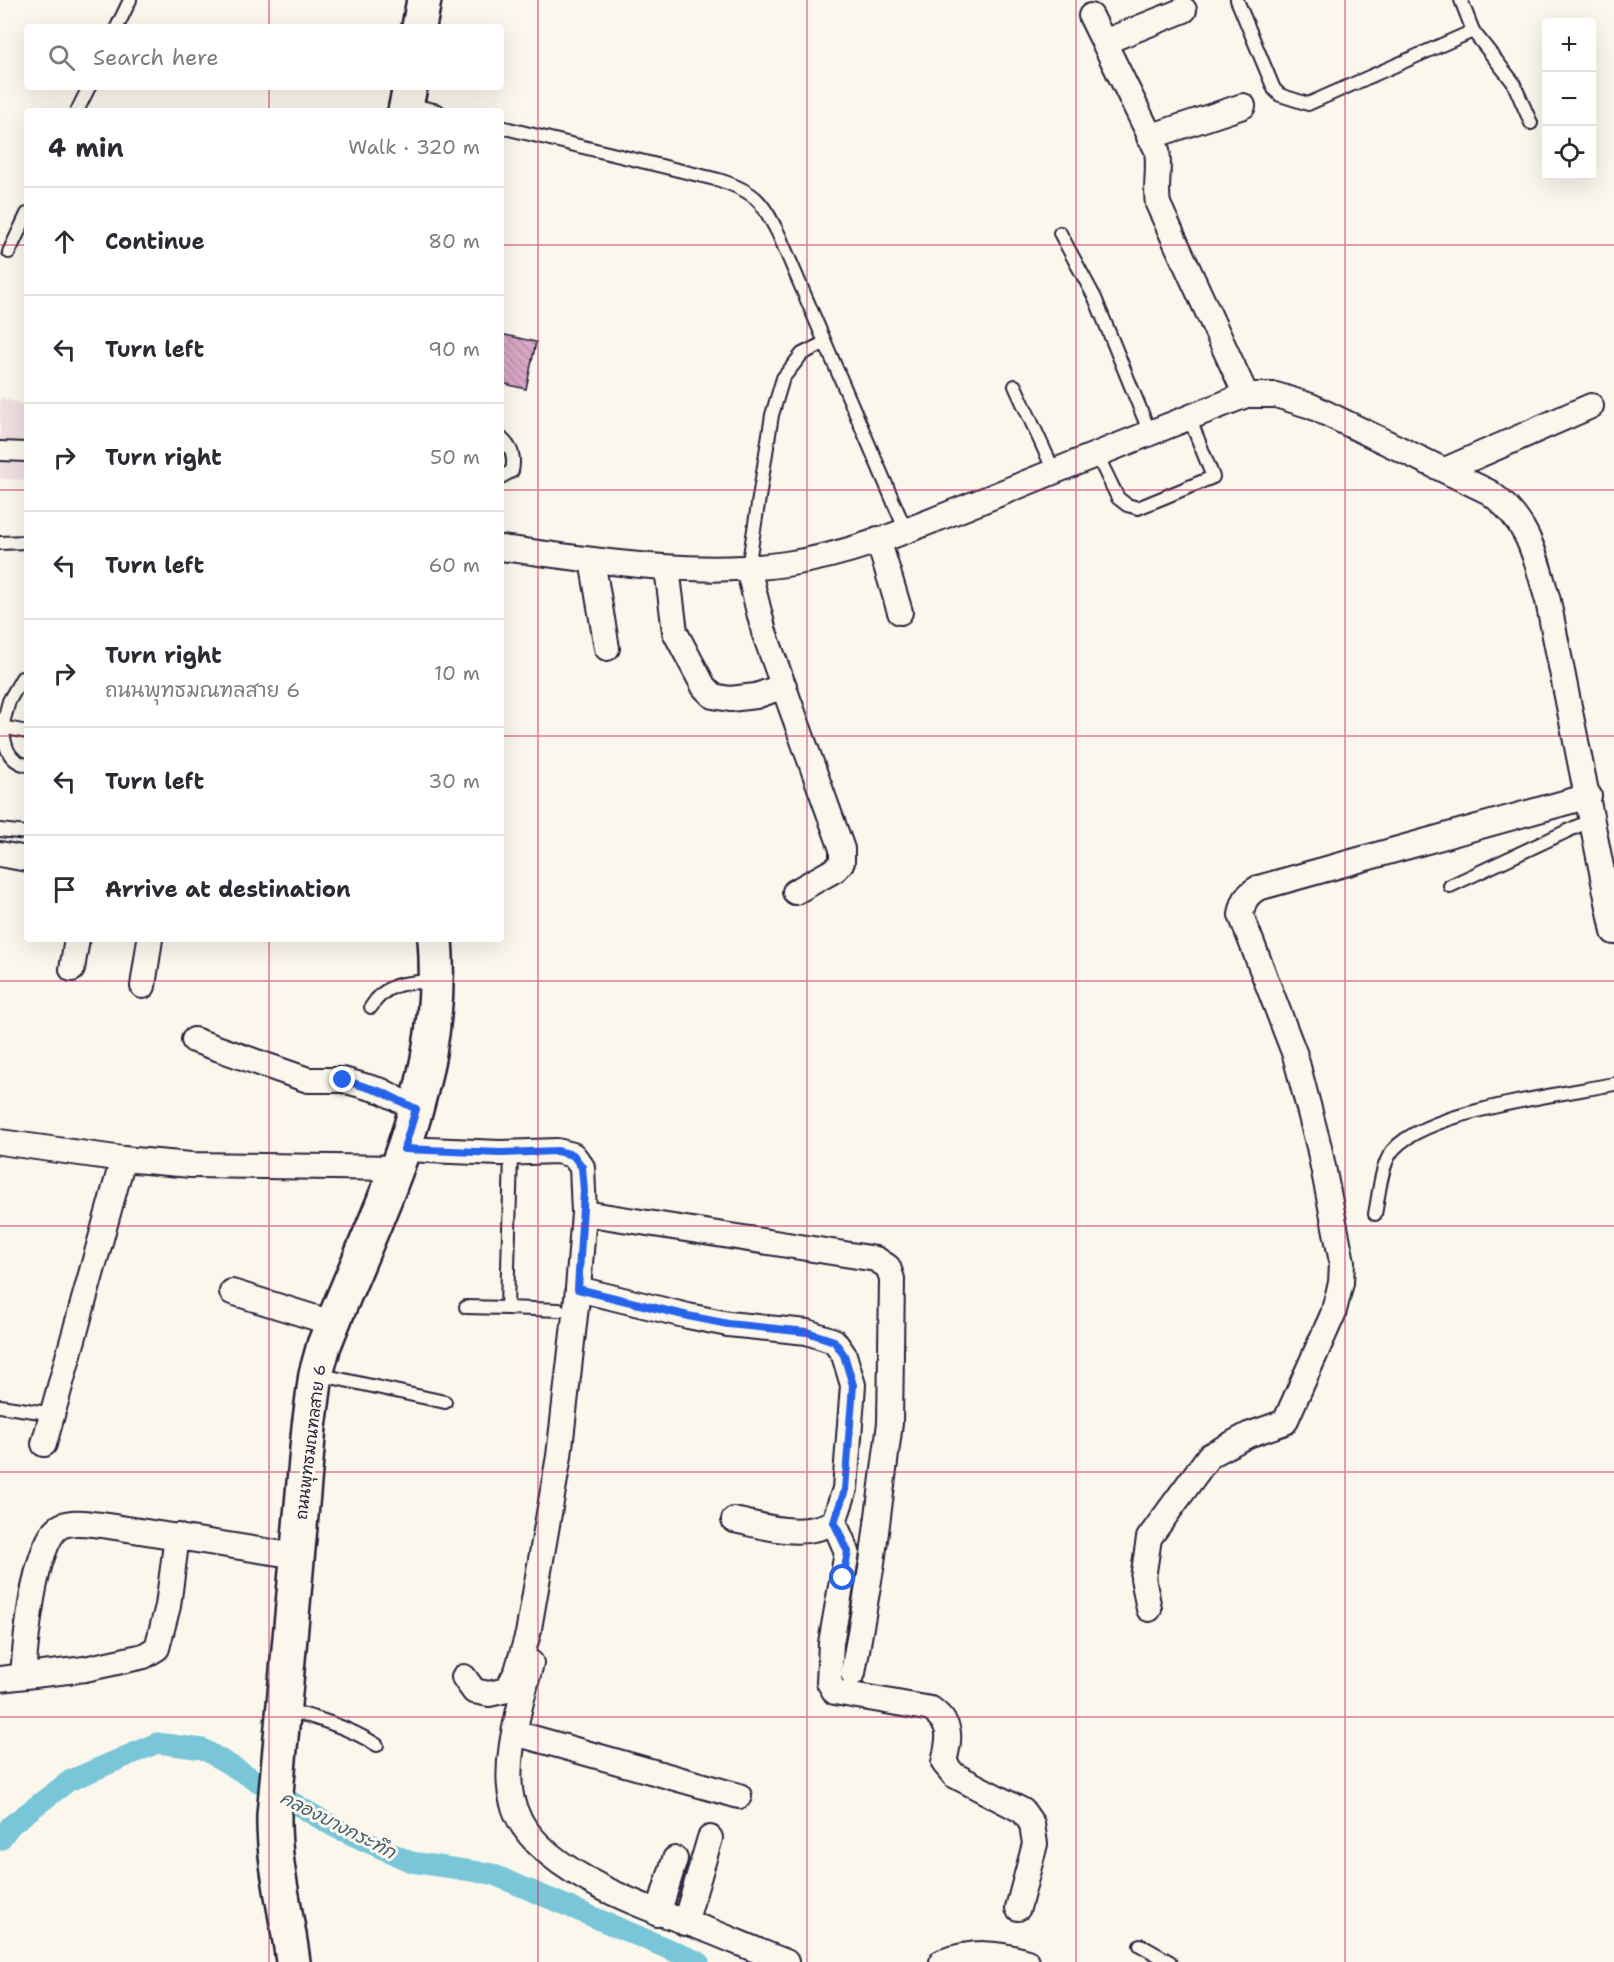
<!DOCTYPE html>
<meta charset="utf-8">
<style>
:root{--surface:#fff;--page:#f2f2f3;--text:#2b2b33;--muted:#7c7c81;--line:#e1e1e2}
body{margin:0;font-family:"Shantell Sans","Playpen Sans Thai",sans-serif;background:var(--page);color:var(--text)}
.controls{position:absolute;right:18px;top:18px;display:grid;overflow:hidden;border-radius:6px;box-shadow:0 6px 24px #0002}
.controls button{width:54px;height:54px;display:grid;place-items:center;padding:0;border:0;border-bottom:2px solid var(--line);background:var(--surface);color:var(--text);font:30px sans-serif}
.stop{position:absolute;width:18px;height:18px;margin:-14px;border:4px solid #2563eb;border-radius:50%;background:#fff}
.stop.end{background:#2563eb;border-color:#fff;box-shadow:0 2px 6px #0008}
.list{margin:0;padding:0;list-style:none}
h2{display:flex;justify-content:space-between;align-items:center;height:78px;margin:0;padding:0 24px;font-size:26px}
h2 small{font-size:20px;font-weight:400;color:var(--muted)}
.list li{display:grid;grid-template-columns:39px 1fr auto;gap:18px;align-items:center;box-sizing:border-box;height:108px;padding:0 24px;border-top:2px solid var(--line)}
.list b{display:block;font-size:22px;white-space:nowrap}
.list p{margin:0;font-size:20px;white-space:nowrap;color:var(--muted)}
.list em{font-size:20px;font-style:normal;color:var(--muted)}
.icon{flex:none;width:33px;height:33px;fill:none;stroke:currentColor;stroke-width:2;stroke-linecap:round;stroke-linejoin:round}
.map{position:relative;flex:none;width:1614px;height:1962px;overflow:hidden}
.search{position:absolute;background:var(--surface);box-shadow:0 6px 24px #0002;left:24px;top:24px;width:480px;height:66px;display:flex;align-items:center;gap:15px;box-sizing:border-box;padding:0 21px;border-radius:6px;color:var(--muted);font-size:22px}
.panel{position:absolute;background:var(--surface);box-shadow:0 6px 24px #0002;left:24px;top:108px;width:480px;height:834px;border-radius:6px}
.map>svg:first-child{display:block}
.built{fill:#f1dfe0}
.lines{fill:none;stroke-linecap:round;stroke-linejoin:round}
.canal{stroke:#7ac6d9;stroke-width:21}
.building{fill:url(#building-back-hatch);stroke:#22223b;stroke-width:1.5}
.service-casing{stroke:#22223b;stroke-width:16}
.pedestrian-casing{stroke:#22223b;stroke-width:22}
.minor-casing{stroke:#22223b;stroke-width:28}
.secondary-casing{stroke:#22223b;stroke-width:38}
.service{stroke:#fbf7ec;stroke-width:12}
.pedestrian{stroke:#fbf7ec;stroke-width:18}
.minor{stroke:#fbf7ec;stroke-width:24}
.secondary{stroke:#fbf7ec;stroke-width:33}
.route{stroke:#2563eb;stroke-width:8}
.grid{fill:none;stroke:#c2185b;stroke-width:1.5;stroke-opacity:0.55}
.labels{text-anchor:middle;stroke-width:6;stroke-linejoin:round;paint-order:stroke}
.street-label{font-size:16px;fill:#22223b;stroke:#fbf7ec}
.water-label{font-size:18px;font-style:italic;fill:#415b72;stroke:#fbf7ec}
</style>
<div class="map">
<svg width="1614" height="1962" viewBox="0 0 1614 1962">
<defs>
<pattern id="building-back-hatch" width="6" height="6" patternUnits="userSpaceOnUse" patternTransform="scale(1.5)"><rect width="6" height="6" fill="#d9a7c5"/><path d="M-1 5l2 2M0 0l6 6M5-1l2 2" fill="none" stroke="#ba8faa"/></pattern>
</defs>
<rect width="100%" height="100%" fill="#fbf7ec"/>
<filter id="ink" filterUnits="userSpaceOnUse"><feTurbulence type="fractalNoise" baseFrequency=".0167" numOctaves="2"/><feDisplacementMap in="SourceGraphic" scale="12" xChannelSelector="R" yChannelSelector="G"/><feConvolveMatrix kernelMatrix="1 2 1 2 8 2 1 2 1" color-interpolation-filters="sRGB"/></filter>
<g filter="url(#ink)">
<polygon class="built" points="0,397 27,406 27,480 0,479"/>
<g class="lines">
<polyline class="canal" points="0,1840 11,1825 69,1781 157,1743 203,1749 334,1827 411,1862 492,1874 699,1962"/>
</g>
<polygon class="building" points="501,334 536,342 526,389 501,383"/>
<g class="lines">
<g class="service-casing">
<g id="service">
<polyline points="1237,0 1274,89 1280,95 1308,104 1473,31 1461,0"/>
<polyline points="117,27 130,0"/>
<polyline points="1473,31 1513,82 1531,123"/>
<polyline points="408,104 438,111"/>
<polyline points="77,111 89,87"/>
<path d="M 501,127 L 719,180 C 756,192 762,201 779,235 L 906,531"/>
<polyline points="1060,233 1095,298 1150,433"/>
<polyline points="9,252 27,214"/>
<polyline points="1015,386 1054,471"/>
<path d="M 501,438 C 512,448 515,457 512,471 L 501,477"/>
<polyline points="1097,455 1118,498 1127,505 1138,508 1213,477 1189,417"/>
<polyline points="0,543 27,542"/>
<polyline points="748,568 772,415 783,378 802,354 824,343"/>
<polyline points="27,678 22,678 9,701 2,727 27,732"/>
<path d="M 2,727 C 5,745 7,761 27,765"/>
<polyline points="0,830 27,833"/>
<polyline points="1450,886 1593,819"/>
<path d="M 371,1007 C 387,981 407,983 435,981"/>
<polyline points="511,1153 507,1308 559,1310"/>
<path d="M 1375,1214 C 1379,1195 1380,1173 1389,1156 C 1412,1112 1565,1094 1614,1084"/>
<polyline points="466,1307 507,1308"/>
<polyline points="317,1374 445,1402"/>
<polyline points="0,1406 54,1414"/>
<path d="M 284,1709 C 317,1718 348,1727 377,1745"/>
<polyline points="1140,1945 1170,1962"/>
</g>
</g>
<g class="pedestrian-casing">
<polyline id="pedestrian" points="0,451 27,452"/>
</g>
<g class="minor-casing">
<g id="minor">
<path d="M 1091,16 L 1157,150 C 1160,168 1155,186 1158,204 L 1246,395"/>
<polyline points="1104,42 1184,10"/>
<polyline points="1149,137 1243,106"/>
<polyline points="1445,470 1591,406"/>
<polyline points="878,539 900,612"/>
<path d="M 501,548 C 595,560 691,577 786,564 C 856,554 923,524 989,498 C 1074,463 1160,429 1246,395 L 1276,395 L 1311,406 L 1489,492 C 1529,521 1535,555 1548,601 L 1614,932"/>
<polyline points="592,560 607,648"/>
<polyline points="667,568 675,632 704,687 713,696 730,699 756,696 784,686"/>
<polyline points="748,568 764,632 842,849 842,862 836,869 795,892"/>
<polyline points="0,854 27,859"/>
<polyline points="72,969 77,939"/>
<polyline points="143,986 150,939"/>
<polyline points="194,1040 308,1080 343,1080 382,1091 416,1109"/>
<polyline points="0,1142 123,1159 191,1165 399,1168"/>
<polyline points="404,1149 500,1153 557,1151 573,1155 582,1167 584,1213 578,1289 559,1456 528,1634 517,1671 507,1690 489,1694 474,1691 464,1677"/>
<polyline points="584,1213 876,1259 888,1267 892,1279 890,1423 872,1563 853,1673"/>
<path d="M 578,1289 L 688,1316 L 728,1324 L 807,1332 L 834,1341 L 844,1355 L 853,1385 L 845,1489 L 834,1522 C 801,1539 768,1527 734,1520"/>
<polyline points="232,1292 332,1323"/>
<polyline points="44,1444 123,1159"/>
<path d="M 834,1522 L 847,1552 L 831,1643 L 829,1682 L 835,1692 L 931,1709 C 954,1726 949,1738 944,1763 L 954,1775 L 1023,1811 L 1032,1824 L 1035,1844 L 1018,1908"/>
<path d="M 1149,1609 L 1143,1578 L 1149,1538 L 1209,1456 L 1248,1435 L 1285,1422 L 1333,1314 L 1341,1283 L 1342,1262 L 1319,1147 L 1295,1055 L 1241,915 C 1243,902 1246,895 1258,888 L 1589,796"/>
<path d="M 531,1663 C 521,1704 500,1767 514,1807 C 536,1873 651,1909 710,1931 C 735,1941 760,1952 786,1962"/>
<path d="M 23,1676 C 25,1648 34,1539 61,1526 C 73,1520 89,1524 102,1525 L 297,1556"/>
<polyline points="0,1679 85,1669 144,1656 157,1648 168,1606 177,1536"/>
<polyline points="515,1733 739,1796"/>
<polyline points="658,1914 675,1859"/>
<polyline points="685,1923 710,1838"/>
<path d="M 942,1962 C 971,1951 997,1952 1027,1962"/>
</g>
</g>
<g class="secondary-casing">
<g id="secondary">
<polyline points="419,27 424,0"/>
<polyline points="405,111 410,87"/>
<path d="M 293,1962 C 287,1913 273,1865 274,1815 L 309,1427 L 316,1374 L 324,1345 C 377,1210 447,1089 435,939"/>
</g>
</g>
<use href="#service" class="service"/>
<use href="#pedestrian" class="pedestrian"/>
<use href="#minor" class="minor"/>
<use href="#secondary" class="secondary"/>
</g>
</g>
<g class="lines" filter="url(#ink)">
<polyline class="route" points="343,1080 382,1092 416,1109 404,1149 500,1153 557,1151 573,1155 582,1167 584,1191 578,1289 688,1316 728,1324 807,1332 834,1341 844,1355 853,1385 845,1490 834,1522 848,1552 843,1578"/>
</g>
<path class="grid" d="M 269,0 L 269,27M 538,0 L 538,1962M 807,0 L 807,1962M 1076,0 L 1076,1962M 1345,0 L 1345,1962M 269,87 L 269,111M 0,245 L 27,245M 501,245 L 1614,245M 0,490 L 27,490M 501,490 L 1614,490M 0,736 L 27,736M 501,736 L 1614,736M 269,939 L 269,1962M 0,981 L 1614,981M 0,1226 L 1614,1226M 0,1472 L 1614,1472M 0,1717 L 1614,1717"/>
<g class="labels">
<g class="street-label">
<text transform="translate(310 1442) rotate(-83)" y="6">ถนนพุทธมณฑลสาย 6</text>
</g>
<g class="water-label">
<text transform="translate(338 1825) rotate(27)" y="6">คลองบางกระทึก</text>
</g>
</g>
</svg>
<div class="controls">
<button>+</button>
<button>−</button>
<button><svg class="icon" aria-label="locate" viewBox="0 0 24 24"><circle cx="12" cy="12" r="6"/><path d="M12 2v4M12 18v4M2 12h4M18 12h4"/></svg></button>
</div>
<div class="stop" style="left:843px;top:1578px"></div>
<div class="stop end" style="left:343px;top:1080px"></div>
<div class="search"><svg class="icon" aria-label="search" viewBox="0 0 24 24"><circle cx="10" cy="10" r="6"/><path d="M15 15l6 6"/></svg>Search here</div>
<section class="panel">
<h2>4 min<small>Walk · 320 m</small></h2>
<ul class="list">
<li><svg class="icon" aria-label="ahead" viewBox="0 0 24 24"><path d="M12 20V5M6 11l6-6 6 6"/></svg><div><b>Continue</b></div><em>80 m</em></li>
<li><svg class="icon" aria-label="left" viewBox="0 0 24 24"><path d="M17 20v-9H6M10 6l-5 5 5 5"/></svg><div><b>Turn left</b></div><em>90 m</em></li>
<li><svg class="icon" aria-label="right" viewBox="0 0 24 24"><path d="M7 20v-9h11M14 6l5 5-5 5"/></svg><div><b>Turn right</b></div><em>50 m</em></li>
<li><svg class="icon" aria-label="left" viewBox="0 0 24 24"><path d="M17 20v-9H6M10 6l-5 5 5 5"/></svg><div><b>Turn left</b></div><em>60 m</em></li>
<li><svg class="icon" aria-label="right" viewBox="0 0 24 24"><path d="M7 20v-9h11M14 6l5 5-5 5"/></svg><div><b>Turn right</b><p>ถนนพุทธมณฑลสาย 6</p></div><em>10 m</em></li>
<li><svg class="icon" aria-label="left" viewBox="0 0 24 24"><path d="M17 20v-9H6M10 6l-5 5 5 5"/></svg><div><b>Turn left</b></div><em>30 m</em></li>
<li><svg class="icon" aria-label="arrive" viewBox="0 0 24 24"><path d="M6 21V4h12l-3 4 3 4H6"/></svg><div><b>Arrive at destination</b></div></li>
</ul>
</section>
</div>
